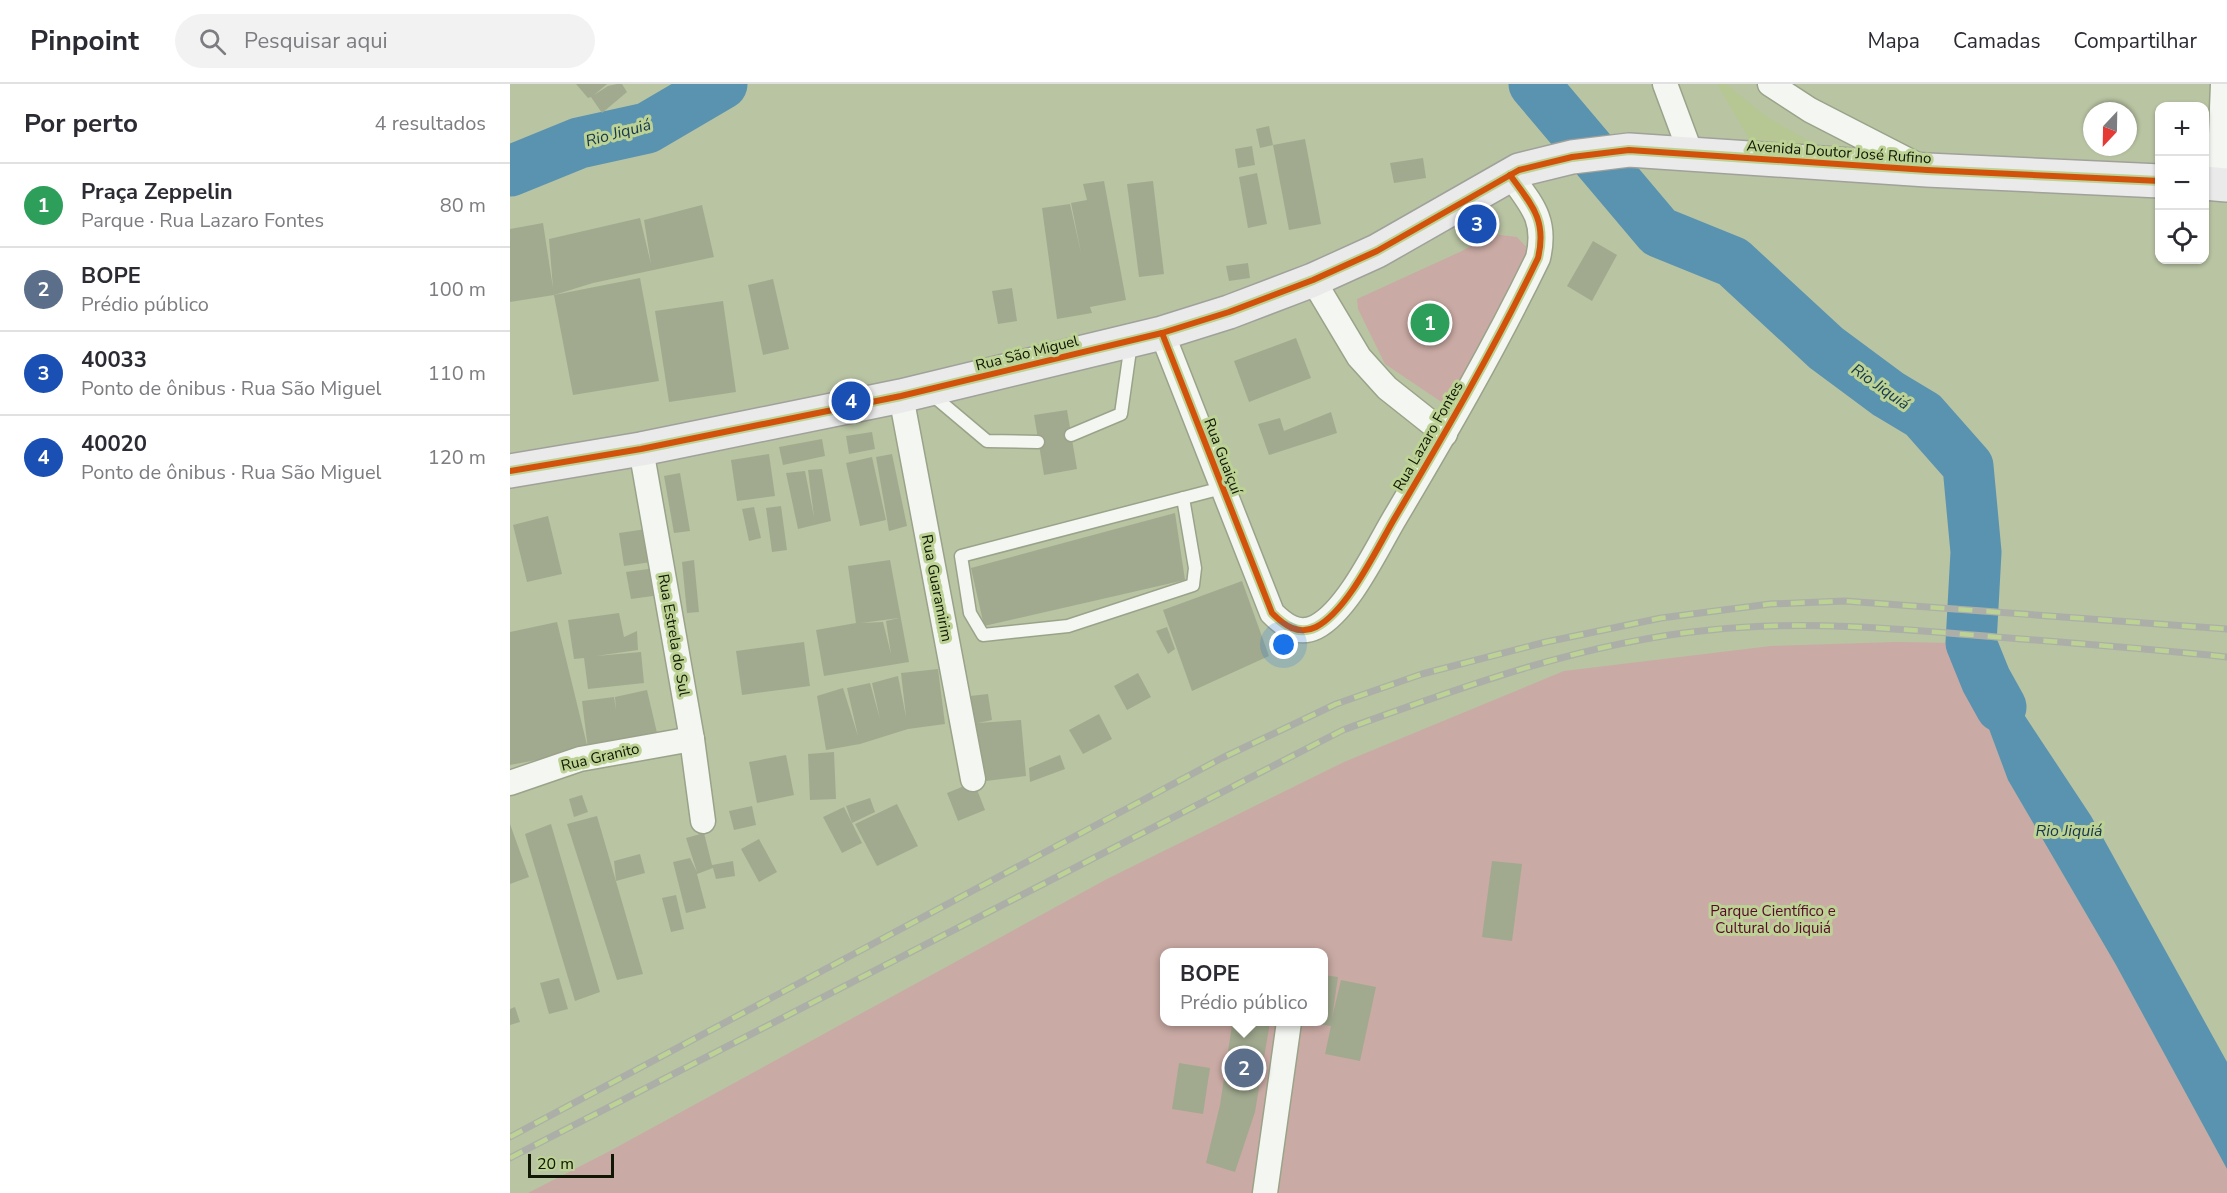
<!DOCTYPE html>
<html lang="pt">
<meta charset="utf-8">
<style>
:root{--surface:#fff;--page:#f2f2f3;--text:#2b2b33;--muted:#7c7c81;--line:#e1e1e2;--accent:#0f766e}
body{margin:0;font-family:"Nunito Sans",sans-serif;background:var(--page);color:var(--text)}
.controls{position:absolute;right:18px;top:18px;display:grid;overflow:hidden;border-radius:12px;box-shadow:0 2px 4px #0004}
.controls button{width:54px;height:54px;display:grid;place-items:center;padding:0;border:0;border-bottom:2px solid var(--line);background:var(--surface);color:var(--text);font:30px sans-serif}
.compass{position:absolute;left:1573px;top:18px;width:54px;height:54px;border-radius:50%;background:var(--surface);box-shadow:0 2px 4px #0004;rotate:202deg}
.scale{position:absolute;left:18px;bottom:15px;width:86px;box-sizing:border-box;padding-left:6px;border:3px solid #101702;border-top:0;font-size:16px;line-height:21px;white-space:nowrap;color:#101702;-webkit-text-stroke:4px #bdd295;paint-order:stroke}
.you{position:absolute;left:774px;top:561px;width:21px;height:21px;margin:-15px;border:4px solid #fff;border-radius:50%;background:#1a73e8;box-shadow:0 0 0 9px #1a73e833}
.badge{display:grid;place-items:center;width:39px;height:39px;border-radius:50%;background:var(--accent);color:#fff;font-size:20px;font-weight:700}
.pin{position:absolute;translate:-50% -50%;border:3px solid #fff;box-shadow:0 2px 6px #0006}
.popup{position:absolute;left:650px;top:864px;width:168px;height:78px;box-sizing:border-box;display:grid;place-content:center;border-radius:12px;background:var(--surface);filter:drop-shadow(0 2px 4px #0005);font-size:20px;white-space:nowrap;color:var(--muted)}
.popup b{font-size:22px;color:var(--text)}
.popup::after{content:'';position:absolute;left:50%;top:100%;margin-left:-12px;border:12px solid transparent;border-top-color:var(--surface)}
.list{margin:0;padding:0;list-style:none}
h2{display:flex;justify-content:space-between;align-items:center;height:78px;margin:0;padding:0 24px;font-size:26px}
h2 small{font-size:20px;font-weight:400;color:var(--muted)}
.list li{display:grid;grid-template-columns:39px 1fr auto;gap:18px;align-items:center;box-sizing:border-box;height:84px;padding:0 24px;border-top:2px solid var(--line)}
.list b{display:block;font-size:22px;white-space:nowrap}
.list p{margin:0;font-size:20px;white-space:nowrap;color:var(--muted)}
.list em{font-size:20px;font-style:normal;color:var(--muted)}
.icon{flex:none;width:33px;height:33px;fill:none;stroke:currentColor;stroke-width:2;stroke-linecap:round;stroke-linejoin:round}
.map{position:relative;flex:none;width:1717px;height:1109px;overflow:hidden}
header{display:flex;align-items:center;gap:36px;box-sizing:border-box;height:84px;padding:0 30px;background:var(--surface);border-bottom:2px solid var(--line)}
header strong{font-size:28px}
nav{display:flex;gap:33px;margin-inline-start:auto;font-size:21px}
.search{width:420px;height:54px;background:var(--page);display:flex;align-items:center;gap:15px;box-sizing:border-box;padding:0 21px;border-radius:33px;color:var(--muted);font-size:22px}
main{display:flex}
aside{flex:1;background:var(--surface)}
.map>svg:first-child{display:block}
.built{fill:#b6c793}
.green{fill:#caaaa4;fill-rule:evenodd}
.water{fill:#5a93b0}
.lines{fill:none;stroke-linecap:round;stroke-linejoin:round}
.river{stroke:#5a93b0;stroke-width:51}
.building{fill:#a1aa8f;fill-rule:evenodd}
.lane-casing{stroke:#9aa389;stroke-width:15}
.street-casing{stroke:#9aa389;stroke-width:27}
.primary-casing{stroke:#a0a19a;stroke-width:36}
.lane{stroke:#f4f6f1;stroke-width:12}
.street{stroke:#f4f6f1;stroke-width:24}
.primary{stroke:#eaeaea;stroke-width:33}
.rail-casing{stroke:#acafa7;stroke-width:7}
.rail{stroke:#bdd295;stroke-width:4.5;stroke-dasharray:14;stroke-linecap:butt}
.cycleway-casing{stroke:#bdd295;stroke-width:10}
.cycleway{stroke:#d2520b;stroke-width:6}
.labels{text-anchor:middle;stroke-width:6;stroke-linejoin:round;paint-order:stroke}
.street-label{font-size:15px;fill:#101702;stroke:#bdd295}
.park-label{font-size:15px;fill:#5a082a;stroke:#bdd295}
.water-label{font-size:16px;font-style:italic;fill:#15364d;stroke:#bdd295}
</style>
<header>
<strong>Pinpoint</strong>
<div class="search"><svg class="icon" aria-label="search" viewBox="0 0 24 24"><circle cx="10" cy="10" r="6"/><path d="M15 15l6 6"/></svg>Pesquisar aqui</div>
<nav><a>Mapa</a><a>Camadas</a><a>Compartilhar</a></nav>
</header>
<main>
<aside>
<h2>Por perto<small>4 resultados</small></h2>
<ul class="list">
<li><span class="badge" style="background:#2e9e5b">1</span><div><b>Praça Zeppelin</b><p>Parque · Rua Lazaro Fontes</p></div><em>80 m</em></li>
<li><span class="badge" style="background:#5c6f8a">2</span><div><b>BOPE</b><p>Prédio público</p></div><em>100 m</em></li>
<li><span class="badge" style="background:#1a4fb4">3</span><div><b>40033</b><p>Ponto de ônibus · Rua São Miguel</p></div><em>110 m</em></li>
<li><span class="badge" style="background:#1a4fb4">4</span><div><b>40020</b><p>Ponto de ônibus · Rua São Miguel</p></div><em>120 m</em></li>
</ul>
</aside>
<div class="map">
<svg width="1717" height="1109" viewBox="0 0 1717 1109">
<rect width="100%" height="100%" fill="#b9c4a3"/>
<polygon class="built" points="1207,0 1216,0 1256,32 1338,80 1244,68 1238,53"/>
<g class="green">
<polygon points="983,150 1007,153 1021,168 941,318 933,319 875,280 848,225 847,215 952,167"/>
<path d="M 1386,558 L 1447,559 L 1498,696 L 1606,881 L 1717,1085 L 1717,1109 L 18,1109 L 98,1068 L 597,795 L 834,678 L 1054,587 L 1261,562 ZM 654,868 L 813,868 L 813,938 L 654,938 Z"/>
</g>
<polygon class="water" points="1473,558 1513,629 1581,732 1717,978 1717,1085 1606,881 1498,696 1447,559"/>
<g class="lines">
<g class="river">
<polyline points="1024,0 1149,148 1223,178 1316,264 1378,310 1413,331 1458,382 1466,468 1461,559 1476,596 1491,623"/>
<polyline points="0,87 69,59 137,44 212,0"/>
</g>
</g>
<g class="building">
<polygon points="66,0 97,0 84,11 98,2 107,0 112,0 117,8 92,29 81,13 78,14"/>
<polygon points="759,42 763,61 750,64 746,45"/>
<polygon points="795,55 811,140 779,146 763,61"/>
<polygon points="742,62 745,81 728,84 725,65"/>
<polygon points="913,74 916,94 884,99 880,79"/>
<polygon points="747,89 757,140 738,144 729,93"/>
<polygon points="594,97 616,216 580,223 582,229 547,235 532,124 560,120 571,169 561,119 577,116 573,100"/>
<polygon points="643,97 654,190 629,193 617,100"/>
<polygon points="192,121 204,173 83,199 44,211 0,218 0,145 33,139 43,204 39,155 130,134 141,180 134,136"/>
<polygon points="1083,157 1107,171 1082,217 1057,202"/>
<polygon points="738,179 740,194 719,197 716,182"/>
<polygon points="130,194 149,297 63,311 44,211"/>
<polygon points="263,195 279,265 253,271 238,201"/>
<polygon points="502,204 507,237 488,240 482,207"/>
<polygon points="213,217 226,308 159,318 145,227"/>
<polygon points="786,254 801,294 739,318 724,277"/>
<polygon points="557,326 567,385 534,391 524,331"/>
<polygon points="821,328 827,349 759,371 748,340 770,334 774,347"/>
<polygon points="362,348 365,365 339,370 336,352"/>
<polygon points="312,355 315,372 273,381 269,363"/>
<polygon points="259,370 265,412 227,417 221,376"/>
<polygon points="382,370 397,442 379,447 366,373"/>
<polygon points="362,373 376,436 350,442 336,379"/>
<polygon points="312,385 321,437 288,445 276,389 295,387 304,433 298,386"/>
<polygon points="170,389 180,447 164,449 154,392"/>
<polygon points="271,422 277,466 262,468 256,424"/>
<polygon points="244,423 251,454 239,457 232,425"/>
<polygon points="665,429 675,496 474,542 461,484"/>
<polygon points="38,432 52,490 17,498 3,441"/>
<polygon points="143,444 148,477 114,482 109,449"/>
<polygon points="184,476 189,528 177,529 172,478"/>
<path d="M 380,476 L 399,578 L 314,592 L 306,546 L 346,539 L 338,482 ZM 389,534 L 376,537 L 381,570 L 373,538 L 351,539 Z"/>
<polygon points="146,484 150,511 121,515 116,488"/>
<polygon points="732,497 759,572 682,607 653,526"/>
<polygon points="109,529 114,553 127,547 128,566 86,572 131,568 134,599 78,605 74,574 64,575 58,536"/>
<polygon points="47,538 78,665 72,617 104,613 106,626 105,613 137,606 148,653 0,681 0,548"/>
<polygon points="657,543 665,565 658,570 646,547"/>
<polygon points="294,558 300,602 232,611 226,567"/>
<polygon points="428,585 435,640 398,645 350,660 316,666 307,612 333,604 348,652 337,604 360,599 370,635 362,599 388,592 396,633 391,589"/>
<polygon points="628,589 641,613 617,626 604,602"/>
<polygon points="478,610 482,636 468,639 511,636 516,692 476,697 460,612"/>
<polygon points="589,630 602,655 573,670 559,646"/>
<polygon points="324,668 326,715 300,716 298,670"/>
<polygon points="276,671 284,711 247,719 239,678"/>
<polygon points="550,671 555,685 520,698 519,684"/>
<polygon points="464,698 475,726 448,737 437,709"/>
<polygon points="72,711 78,728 64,733 59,715"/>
<polygon points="360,714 365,728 342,739 336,722"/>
<polygon points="387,720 408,762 367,782 345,740"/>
<polygon points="242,722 246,741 224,746 219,727"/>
<polygon points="334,723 352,759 332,769 313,733"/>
<polygon points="87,732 133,890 107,896 57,740"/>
<polygon points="0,740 19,793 0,800"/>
<polygon points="41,740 90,908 65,917 15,750"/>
<polygon points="194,749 202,781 223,777 225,792 206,795 203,784 187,790 196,824 176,829 163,778 180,774 187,788 176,754"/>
<polygon points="249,755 267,788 249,798 231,765"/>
<polygon points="130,770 135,789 106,797 104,777"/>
<polygon points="982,777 1012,780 1002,857 972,853"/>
<polygon points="166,811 174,845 161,848 152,814"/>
<polygon points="813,891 828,893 822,934 831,896 866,903 850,977 815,970 821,942 800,939 813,938"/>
<polygon points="49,894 58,925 39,930 30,899"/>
<polygon points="5,923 10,938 0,941 0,925"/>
<polygon points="736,938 760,938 745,1028 725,1088 696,1079 710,1021 722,941 735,942"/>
<polygon points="669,979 700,984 693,1030 662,1025"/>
</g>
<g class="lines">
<g class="lane-casing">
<g id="lane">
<polyline points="420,309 477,357 528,358"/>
<polyline points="561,351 611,330 621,259"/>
<polyline points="673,414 685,484 683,501 558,542 473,551 460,529 451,472 712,404"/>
</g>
</g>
<g class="street-casing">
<g id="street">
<polyline points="1155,0 1181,70"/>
<polyline points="1260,0 1300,26 1407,81"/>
<polyline points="1709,100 1713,0"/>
<polyline points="803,196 849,273 877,304 935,350"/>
<path d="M 652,249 L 762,529 C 774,541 788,552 806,543 C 837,527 865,468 883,437 C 934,351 984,265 1028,174 C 1037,136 1022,121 1000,91"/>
<polyline points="391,312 463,695"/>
<polyline points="131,365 182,655 193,737"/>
<polyline points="0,699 70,675 182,655"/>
<polyline points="755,1109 779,938"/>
</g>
</g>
<g class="primary-casing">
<g id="primary">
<polyline points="1694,99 1717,101"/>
<polyline points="0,387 131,365 391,312 652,249 719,228 803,196 867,167 1009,86 1062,73 1119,66 1417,86 1650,97"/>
</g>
</g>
<use href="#lane" class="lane"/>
<use href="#street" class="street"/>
<use href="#primary" class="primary"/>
<g class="rail-casing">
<g id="rail">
<polyline points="0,1053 712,674 826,620 912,590 1036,558 1151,534 1260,520 1335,517 1717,545"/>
<path d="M 0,1074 L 833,646 C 952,603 1074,558 1200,546 C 1295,536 1392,545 1486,553 C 1563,559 1640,565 1717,573"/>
</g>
</g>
<use href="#rail" class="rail"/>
<g class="cycleway-casing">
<g id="cycleway">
<path d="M 652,249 L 762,529 C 774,541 788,552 806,543 C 837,527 865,468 883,437 C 934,351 984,265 1028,174 C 1037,136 1022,121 1000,91"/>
<polyline points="0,387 131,365 391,312 652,249 719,228 803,196 867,167 1009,86 1062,73 1119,66 1417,86 1650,97"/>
</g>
</g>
<use href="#cycleway" class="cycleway"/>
</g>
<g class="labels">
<g class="street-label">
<text transform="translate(1329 68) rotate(4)" y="5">Avenida Doutor José Rufino</text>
<text transform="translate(517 269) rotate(-14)" y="5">Rua São Miguel</text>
<text transform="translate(918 352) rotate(-60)" y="5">Rua Lazaro Fontes</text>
<text transform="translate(713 372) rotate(69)" y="5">Rua Guaiçuí</text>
<text transform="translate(427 504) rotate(79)" y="5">Rua Guaramirim</text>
<text transform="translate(164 551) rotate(80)" y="5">Rua Estrela do Sul</text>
<text transform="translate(90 673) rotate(-13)" y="5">Rua Granito</text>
</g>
<g class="park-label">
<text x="1263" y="832">Parque Científico e<tspan x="1263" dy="17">Cultural do Jiquiá</tspan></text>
</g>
<g class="water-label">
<text transform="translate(108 48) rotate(-15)" y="6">Rio Jiquiá</text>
<text transform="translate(1371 302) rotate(35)" y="6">Rio Jiquiá</text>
<text x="1559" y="752">Rio Jiquiá</text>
</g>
</g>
</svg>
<div class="controls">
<button>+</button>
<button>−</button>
<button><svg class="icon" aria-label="locate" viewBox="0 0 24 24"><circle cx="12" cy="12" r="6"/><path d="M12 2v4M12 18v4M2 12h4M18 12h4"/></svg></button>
</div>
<svg class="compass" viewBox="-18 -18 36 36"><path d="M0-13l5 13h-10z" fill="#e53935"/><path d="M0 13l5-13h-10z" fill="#7c7c81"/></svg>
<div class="scale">20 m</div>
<div class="you"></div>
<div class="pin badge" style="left:920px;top:239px;background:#2e9e5b">1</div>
<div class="pin badge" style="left:734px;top:984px;background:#5c6f8a">2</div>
<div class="popup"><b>BOPE</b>Prédio público</div>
<div class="pin badge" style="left:967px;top:140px;background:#1a4fb4">3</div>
<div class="pin badge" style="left:341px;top:317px;background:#1a4fb4">4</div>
</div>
</main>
